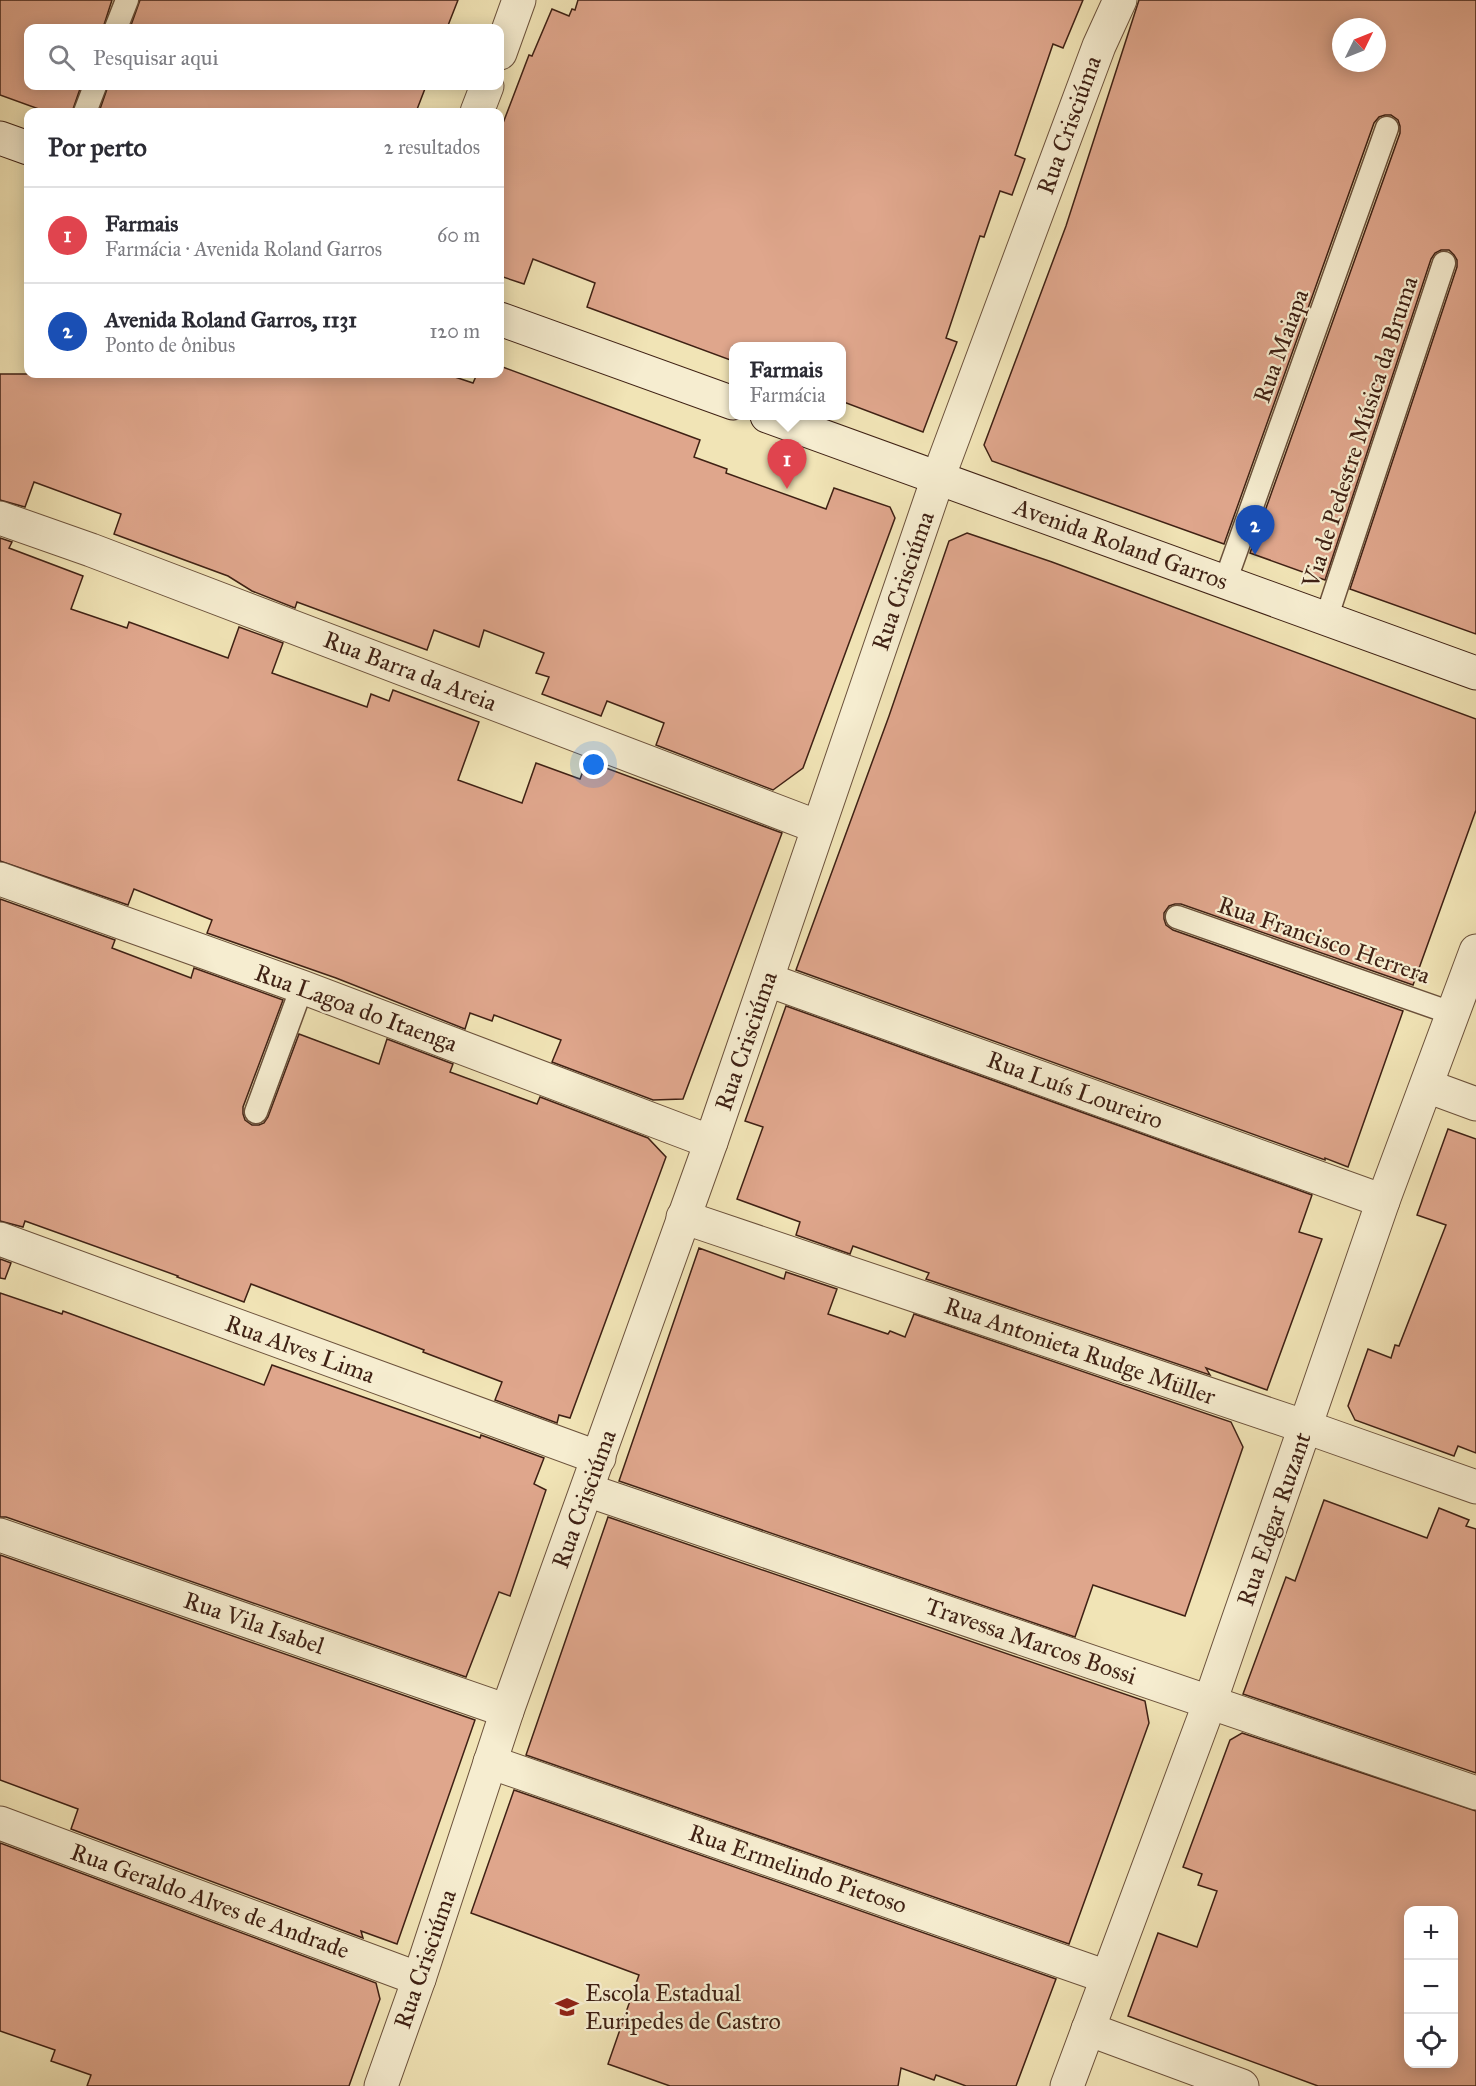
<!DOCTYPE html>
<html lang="pt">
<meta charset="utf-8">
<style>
:root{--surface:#fff;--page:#f2f2f3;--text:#2b2b33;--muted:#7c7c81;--line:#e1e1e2;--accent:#8f2418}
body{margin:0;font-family:"IM FELL Great Primer",serif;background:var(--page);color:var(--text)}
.controls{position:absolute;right:18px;bottom:18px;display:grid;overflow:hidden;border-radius:12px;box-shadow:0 3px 15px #0003}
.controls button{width:54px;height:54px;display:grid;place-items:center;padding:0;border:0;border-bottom:2px solid var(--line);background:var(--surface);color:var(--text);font:30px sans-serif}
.compass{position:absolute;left:1332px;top:18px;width:54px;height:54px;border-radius:50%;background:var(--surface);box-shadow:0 3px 15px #0003;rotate:47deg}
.you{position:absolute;left:594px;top:765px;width:21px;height:21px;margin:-15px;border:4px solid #fff;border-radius:50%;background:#1a73e8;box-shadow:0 0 0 9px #1a73e833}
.badge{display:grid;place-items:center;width:39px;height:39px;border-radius:50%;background:var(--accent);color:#fff;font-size:20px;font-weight:700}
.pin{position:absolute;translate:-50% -50px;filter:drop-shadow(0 2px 3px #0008)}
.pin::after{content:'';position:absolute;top:32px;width:21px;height:18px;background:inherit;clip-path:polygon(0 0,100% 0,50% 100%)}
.popup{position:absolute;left:729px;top:342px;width:117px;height:78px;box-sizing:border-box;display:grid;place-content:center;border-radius:12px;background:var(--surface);filter:drop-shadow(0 2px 4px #0005);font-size:20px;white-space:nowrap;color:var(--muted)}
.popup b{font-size:22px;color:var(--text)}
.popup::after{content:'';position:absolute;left:50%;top:100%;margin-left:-12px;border:12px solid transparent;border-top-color:var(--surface)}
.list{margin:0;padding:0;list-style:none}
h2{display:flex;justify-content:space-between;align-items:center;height:78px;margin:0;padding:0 24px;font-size:26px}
h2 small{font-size:20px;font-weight:400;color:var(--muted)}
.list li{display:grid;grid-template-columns:39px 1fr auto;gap:18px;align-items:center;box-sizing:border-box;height:96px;padding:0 24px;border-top:2px solid var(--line)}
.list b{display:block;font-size:22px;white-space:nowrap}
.list p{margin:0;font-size:20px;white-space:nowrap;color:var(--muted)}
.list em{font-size:20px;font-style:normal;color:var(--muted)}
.icon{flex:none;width:33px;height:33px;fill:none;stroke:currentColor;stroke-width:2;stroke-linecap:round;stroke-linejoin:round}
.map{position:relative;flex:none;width:1476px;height:2086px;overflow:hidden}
.search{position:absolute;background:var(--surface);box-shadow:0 3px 15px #0003;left:24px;top:24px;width:480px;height:66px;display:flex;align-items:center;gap:15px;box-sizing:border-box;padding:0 21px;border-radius:12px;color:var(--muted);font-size:22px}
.panel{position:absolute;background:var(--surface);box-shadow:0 3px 15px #0003;left:24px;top:108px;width:480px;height:270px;border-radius:12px}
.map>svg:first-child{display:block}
.building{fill:#dfa68c;stroke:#3f2114;stroke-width:1.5;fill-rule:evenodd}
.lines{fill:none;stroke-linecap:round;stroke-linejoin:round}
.service-casing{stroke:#6c523c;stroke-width:25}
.minor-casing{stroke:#6c523c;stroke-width:35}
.secondary-casing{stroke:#3f2114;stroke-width:35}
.service{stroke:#f6edd0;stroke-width:22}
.minor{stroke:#f6edd0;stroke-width:33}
.secondary{stroke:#f6edd0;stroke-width:33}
.labels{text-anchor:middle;stroke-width:4.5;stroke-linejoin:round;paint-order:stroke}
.street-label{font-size:24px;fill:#3f2114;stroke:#f6edd0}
.poi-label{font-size:24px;fill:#3f2114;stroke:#f6edd0;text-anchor:start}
</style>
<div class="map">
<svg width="1476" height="2086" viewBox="0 0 1476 2086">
<rect width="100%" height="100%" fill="#f1e4b6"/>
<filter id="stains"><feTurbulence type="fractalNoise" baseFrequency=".00333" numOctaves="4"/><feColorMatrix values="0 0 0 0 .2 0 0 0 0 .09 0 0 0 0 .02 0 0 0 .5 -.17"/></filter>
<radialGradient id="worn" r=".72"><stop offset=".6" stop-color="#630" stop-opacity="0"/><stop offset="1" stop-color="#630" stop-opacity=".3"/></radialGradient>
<g class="building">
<polygon points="0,0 112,0 103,28 28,28 28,86 81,86 72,112 47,112 0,95"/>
<polygon points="140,0 458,0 447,28 130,28"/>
<polygon points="578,0 1083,0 1063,48 1053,44 1015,155 1025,159 1012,195 1000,191 984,237 980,236 946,338 957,342 923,432 841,401 841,346 733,346 733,361 587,307 595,283 533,259 524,284 500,276 500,131 529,55 532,56 552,9 569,16 572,9 575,10"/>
<path d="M 1139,0 L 1476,0 L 1476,634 L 1350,589 L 1457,267 L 1457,260 L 1454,255 L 1449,250 L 1441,250 L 1435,253 L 1431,259 L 1325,580 L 1250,553 L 1400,133 L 1400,126 L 1398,120 L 1391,115 L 1385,115 L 1379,117 L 1374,123 L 1224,544 L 992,461 L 984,445 L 1066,226 ZM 1341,27 L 1377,27 L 1377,63 L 1341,63 Z"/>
<polygon points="108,86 426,86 416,112 99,112"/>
<polygon points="500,366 700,440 694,457 727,469 726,473 826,509 834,488 890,507 895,518 803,768 773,790 656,745 664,723 607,701 601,716 542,694 549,677 536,673 544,653 484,630 479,647 434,630 427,650 297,602 295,608 252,591 228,576 114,534 121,514 34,482 25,507 0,500 0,374 446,374 473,383 477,374 500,374"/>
<polygon points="967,533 1052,562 1476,719 1476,810 1413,985 1181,904 1175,904 1169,906 1164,913 1164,919 1166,925 1173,930 1403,1011 1348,1167 1325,1158 1325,1160 796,970 889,716 949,541"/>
<polygon points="0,538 12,542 9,548 83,576 71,609 127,628 129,622 228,658 239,627 283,643 272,673 367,707 371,694 389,701 393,690 479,722 458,780 522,803 536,763 580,779 587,761 782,833 683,1099 653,1100 552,1062 561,1040 494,1015 492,1021 470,1013 465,1029 336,978 207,933 212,920 134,889 128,905 0,861"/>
<polygon points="0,899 115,940 112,948 191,978 194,968 283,1000 243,1107 243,1114 245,1120 252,1125 259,1125 264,1123 268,1117 299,1034 379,1064 387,1039 453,1064 450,1072 537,1104 540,1097 648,1138 666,1157 570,1418 559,1415 557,1423 495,1400 502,1382 423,1352 424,1350 380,1333 251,1284 244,1302 177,1277 178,1276 25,1221 23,1227 0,1221"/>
<polygon points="786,1006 1312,1195 1299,1232 1322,1239 1267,1390 1206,1368 1210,1375 926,1279 929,1273 853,1246 850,1254 796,1235 800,1222 737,1199 763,1127 745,1121"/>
<polygon points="1448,1129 1476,1139 1476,1453 1458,1446 1454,1456 1355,1420 1348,1406 1368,1349 1391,1358 1395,1345 1399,1346 1446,1225 1417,1215"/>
<polygon points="699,1248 784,1279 786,1272 837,1289 828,1314 888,1334 890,1331 905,1337 914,1314 1231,1422 1243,1447 1185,1616 1093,1585 1075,1637 619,1481"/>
<polygon points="0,1259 11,1263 5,1279 0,1278"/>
<polygon points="0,1293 62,1314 63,1311 264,1385 272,1365 480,1438 481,1435 544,1458 534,1484 546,1490 510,1596 499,1592 466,1677 6,1517 0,1517"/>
<polygon points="1324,1500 1427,1538 1439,1508 1469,1520 1466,1526 1476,1529 1476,1773 1243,1694 1286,1577 1295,1581"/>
<polygon points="608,1517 1145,1701 1149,1723 1069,1944 526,1755"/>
<polygon points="0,1555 475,1720 397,1944 361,1931 363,1938 71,1829 78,1809 0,1780"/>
<path d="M 1242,1733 L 1476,1811 L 1476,2086 L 1318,2086 L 1128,2016 L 1158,1933 L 1197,1947 L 1217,1891 L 1198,1885 L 1202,1874 L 1183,1867 L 1230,1740 ZM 1408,1911 L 1454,1911 L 1454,2064 L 1408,2064 Z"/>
<polygon points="514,1790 1056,1979 1016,2086 966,2086 936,2075 934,2080 901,2068 898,2086 670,2086 608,2064 639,1975 471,1913"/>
<polygon points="0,1843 376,1983 380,1999 349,2086 87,2086 91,2075 51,2061 55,2050 0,2031"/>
</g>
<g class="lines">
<g class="service-casing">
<g id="service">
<polyline points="116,28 127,0"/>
<polyline points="85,112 95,86"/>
<polyline points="1225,582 1387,128"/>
<polyline points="1326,619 1444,263"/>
<polyline points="1177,917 1454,1014"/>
<polyline points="256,1112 302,987"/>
</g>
</g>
<g class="minor-casing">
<g id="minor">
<polyline points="500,53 519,0"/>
<polyline points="477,112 487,86"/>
<polyline points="0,518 91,550 818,827"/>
<polyline points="0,879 302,987 711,1142"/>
<polyline points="768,980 1383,1201"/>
<polyline points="1427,1086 1476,1104"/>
<polyline points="683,1217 1306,1427 1476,1487"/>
<polyline points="0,1239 599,1458"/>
<polyline points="587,1490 1476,1793"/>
<polyline points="0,1535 507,1711"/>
<polyline points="490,1762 1107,1977"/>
<polyline points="0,1823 419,1979"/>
<polyline points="1088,2029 1242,2086"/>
<polyline points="381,2086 419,1979 507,1711 711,1142 938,478 1099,46 1120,0"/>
<polyline points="1067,2086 1210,1702 1383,1201 1476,951"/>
</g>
</g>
<g class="secondary-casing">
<g id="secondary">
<polyline points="0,138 28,148"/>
<polyline points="500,319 733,403"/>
<polyline points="767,416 1476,673"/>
</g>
</g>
<use href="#service" class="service"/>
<use href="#minor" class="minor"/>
<use href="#secondary" class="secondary"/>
</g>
<defs>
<g id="school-bare" transform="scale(1.8)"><path d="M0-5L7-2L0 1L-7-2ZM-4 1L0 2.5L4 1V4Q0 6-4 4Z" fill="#8f2418" stroke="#f6edd0" stroke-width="2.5" paint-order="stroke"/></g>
</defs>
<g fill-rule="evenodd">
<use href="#school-bare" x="567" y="2007"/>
</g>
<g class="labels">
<g class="street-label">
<text transform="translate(1069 125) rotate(-70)" y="8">Rua Crisciúma</text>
<text transform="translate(1281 346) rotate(-70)" y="8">Rua Maiapa</text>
<text transform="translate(1360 432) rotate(-72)" y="8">Via de Pedestre Música da Bruma</text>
<text transform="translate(1121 544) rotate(20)" y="8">Avenida Roland Garros</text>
<text transform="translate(903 581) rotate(-71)" y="8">Rua Crisciúma</text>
<text transform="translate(410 671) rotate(21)" y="8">Rua Barra da Areia</text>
<text transform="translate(1324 940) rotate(19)" y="8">Rua Francisco Herrera</text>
<text transform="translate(356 1008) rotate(20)" y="8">Rua Lagoa do Itaenga</text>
<text transform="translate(746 1041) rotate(-71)" y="8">Rua Crisciúma</text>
<text transform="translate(1075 1090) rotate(20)" y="8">Rua Luís Loureiro</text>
<text transform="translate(300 1349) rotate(20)" y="8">Rua Alves Lima</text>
<text transform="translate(1080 1351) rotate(19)" y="8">Rua Antonieta Rudge Müller</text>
<text transform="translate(584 1499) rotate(-70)" y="8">Rua Crisciúma</text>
<text transform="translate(1274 1519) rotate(-71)" y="8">Rua Edgar Ruzant</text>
<text transform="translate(254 1623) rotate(19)" y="8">Rua Vila Isabel</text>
<text transform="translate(1031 1641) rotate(19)" y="8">Travessa Marcos Bossi</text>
<text transform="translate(798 1869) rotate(19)" y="8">Rua Ermelindo Pietoso</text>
<text transform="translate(210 1901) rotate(20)" y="8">Rua Geraldo Alves de Andrade</text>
<text transform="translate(425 1959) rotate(-71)" y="8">Rua Crisciúma</text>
</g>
<g class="poi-label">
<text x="585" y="2001">Escola Estadual<tspan x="585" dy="28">Euripedes de Castro</tspan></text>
</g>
</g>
<rect width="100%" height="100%" filter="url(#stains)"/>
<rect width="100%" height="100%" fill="url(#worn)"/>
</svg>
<div class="controls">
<button>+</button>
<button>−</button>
<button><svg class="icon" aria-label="locate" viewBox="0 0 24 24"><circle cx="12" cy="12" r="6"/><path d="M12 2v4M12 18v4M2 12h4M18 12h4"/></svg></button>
</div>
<svg class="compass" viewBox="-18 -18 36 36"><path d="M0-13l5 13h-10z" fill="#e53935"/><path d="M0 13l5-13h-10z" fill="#7c7c81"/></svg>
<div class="you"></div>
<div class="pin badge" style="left:787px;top:489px;background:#e0444e">1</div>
<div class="popup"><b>Farmais</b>Farmácia</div>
<div class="pin badge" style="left:1255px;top:555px;background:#1a4fb4">2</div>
<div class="search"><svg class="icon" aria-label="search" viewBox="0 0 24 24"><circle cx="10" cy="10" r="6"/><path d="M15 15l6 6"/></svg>Pesquisar aqui</div>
<section class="panel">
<h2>Por perto<small>2 resultados</small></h2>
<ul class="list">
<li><span class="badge" style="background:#e0444e">1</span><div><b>Farmais</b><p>Farmácia · Avenida Roland Garros</p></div><em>60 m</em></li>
<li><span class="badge" style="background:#1a4fb4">2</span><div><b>Avenida Roland Garros, 1131</b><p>Ponto de ônibus</p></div><em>120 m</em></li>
</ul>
</section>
</div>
